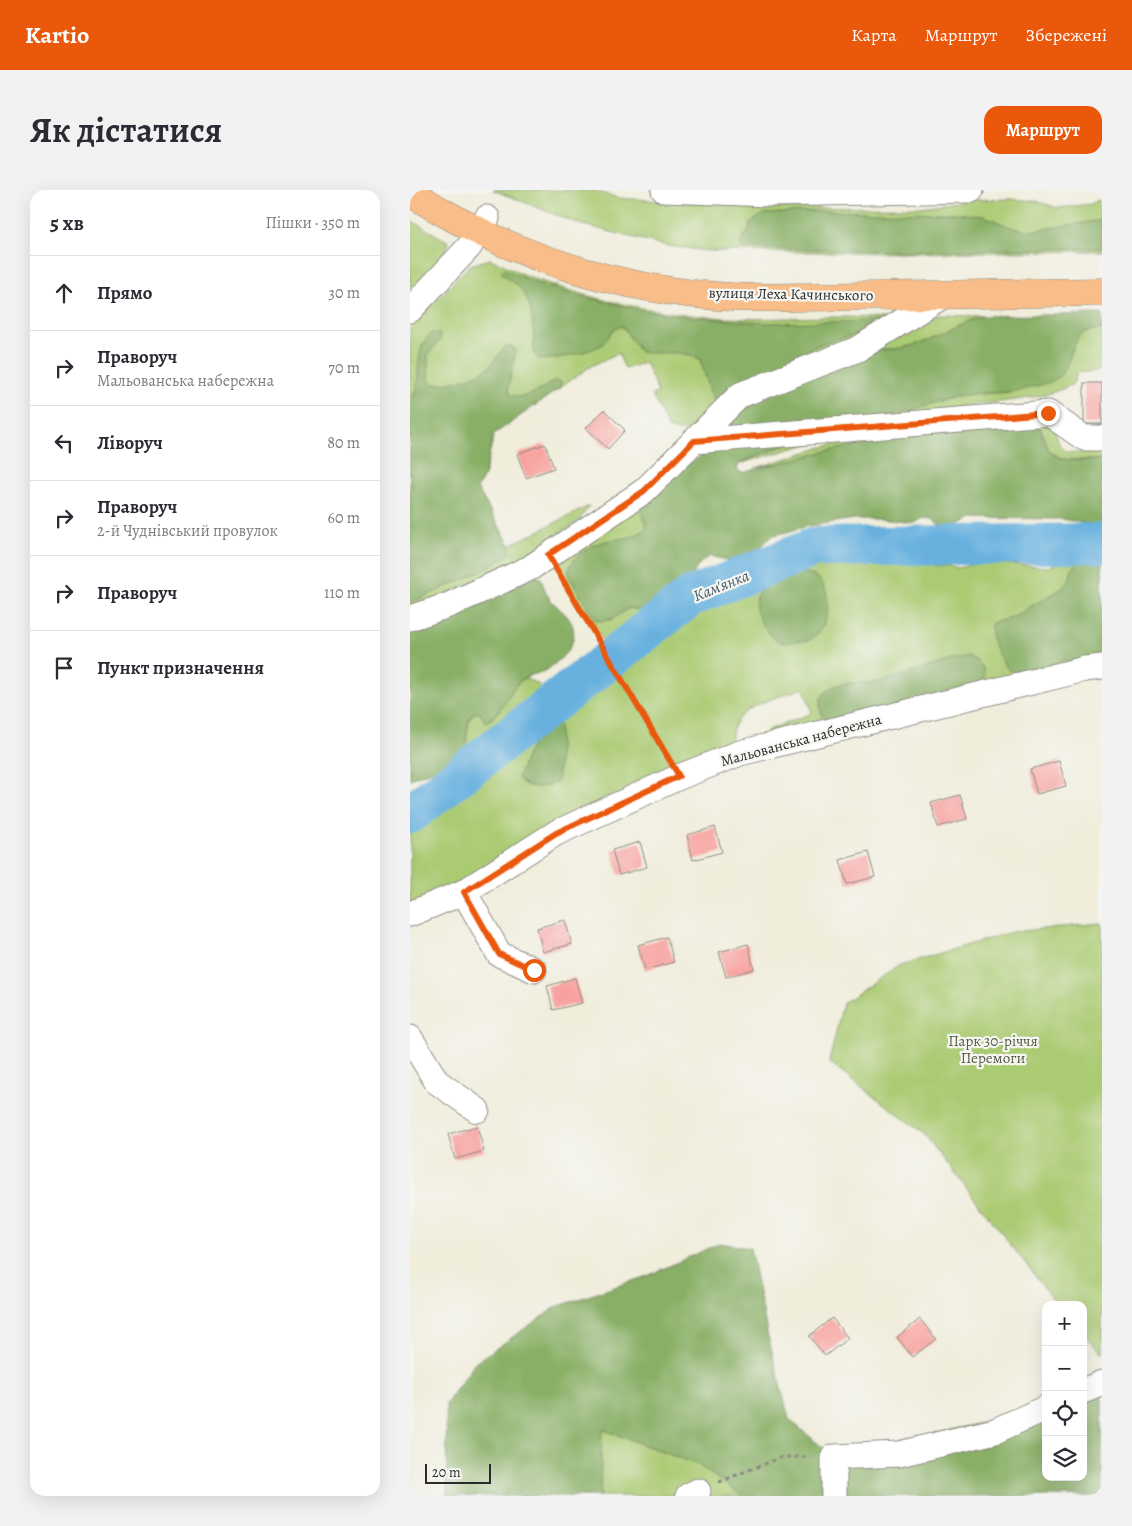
<!DOCTYPE html>
<html lang="uk">
<meta charset="utf-8">
<style>
:root{--surface:#fff;--page:#f2f2f3;--text:#2b2b33;--muted:#7c7c81;--line:#e1e1e2;--accent:#ea580c}
body{margin:0;font-family:Alegreya,serif;background:var(--page);color:var(--text)}
.controls{position:absolute;right:15px;bottom:15px;display:grid;overflow:hidden;border-radius:10px;box-shadow:0 5px 20px #0002}
.controls button{width:45px;height:45px;display:grid;place-items:center;padding:0;border:0;border-bottom:1px solid var(--line);background:var(--surface);color:var(--text);font:25px sans-serif}
.scale{position:absolute;left:15px;bottom:12px;width:66px;box-sizing:border-box;padding-left:5px;border:2px solid #2b2b2b;border-top:0;font-size:14px;line-height:18px;white-space:nowrap;color:#2b2b2b;-webkit-text-stroke:4px #f6f6f2;paint-order:stroke}
.stop{position:absolute;width:15px;height:15px;margin:-11px;border:4px solid #ea580c;border-radius:50%;background:#fff}
.stop.end{background:#ea580c;border-color:#fff;box-shadow:0 1px 5px #0008}
.list{margin:0;padding:0;list-style:none}
h2{display:flex;justify-content:space-between;align-items:center;height:65px;margin:0;padding:0 20px;font-size:21px}
h2 small{font-size:16px;font-weight:400;color:var(--muted)}
.list li{display:grid;grid-template-columns:32px 1fr auto;gap:15px;align-items:center;box-sizing:border-box;height:75px;padding:0 20px;border-top:1px solid var(--line)}
.list b{display:block;font-size:19px;white-space:nowrap}
.list p{margin:0;font-size:16px;white-space:nowrap;color:var(--muted)}
.list em{font-size:16px;font-style:normal;color:var(--muted)}
.icon{flex:none;width:28px;height:28px;fill:none;stroke:currentColor;stroke-width:2;stroke-linecap:round;stroke-linejoin:round}
.map{position:relative;flex:none;width:692px;height:1306px;overflow:hidden;border-radius:15px}
header{display:flex;align-items:center;gap:30px;box-sizing:border-box;height:70px;padding:0 25px;background:var(--accent);color:#fff}
header strong{font-size:24px}
nav{display:flex;gap:28px;margin-inline-start:auto;font-size:18px}
.intro{display:flex;align-items:center;justify-content:space-between;box-sizing:border-box;height:120px;padding:0 30px}
h1{margin:0;font-size:35px}
.button{padding:12px 22px;border-radius:15px;background:var(--accent);color:#fff;font-size:18px;font-weight:700}
main{display:flex;gap:30px;padding:0 30px}
aside{flex:1;background:var(--surface);border-radius:15px;box-shadow:0 5px 20px #0002}
.map>svg:first-child{display:block}
.green{fill:#abcb73;stroke:#6b7b4f}
.forest{fill:#88af65;stroke:#5a6d48}
.lines{fill:none;stroke-linecap:round;stroke-linejoin:round}
.river{stroke:#67b1df;stroke-width:40}
.building{fill:#f8a09e}
.minor-casing{stroke:#8e8c83;stroke-width:27}
.major-casing{stroke:#8e8c83;stroke-width:29}
.path{stroke:#8e8c83;stroke-width:3;stroke-dasharray:4 4;stroke-linecap:butt}
.minor{stroke:#fff;stroke-width:25}
.major{stroke:#f8bd89;stroke-width:28}
.route{stroke:#ea580c;stroke-width:6}
.labels{text-anchor:middle;stroke-width:4.5;stroke-linejoin:round;paint-order:stroke}
.street-label{font-size:15px;fill:#2b2b2b;stroke:#f6f6f2}
.park-label{font-size:15px;fill:#515b41;stroke:#f6f6f2}
.water-label{font-size:16px;font-style:italic;fill:#405a6a;stroke:#f6f6f2}
</style>
<header>
<strong>Kartio</strong>
<nav><a>Карта</a><a>Маршрут</a><a>Збережені</a></nav>
</header>
<div class="intro"><h1>Як дістатися</h1><a class="button">Маршрут</a></div>
<main>
<aside>
<h2>5 хв<small>Пішки · 350 m</small></h2>
<ul class="list">
<li><svg class="icon" aria-label="ahead" viewBox="0 0 24 24"><path d="M12 20V5M6 11l6-6 6 6"/></svg><div><b>Прямо</b></div><em>30 m</em></li>
<li><svg class="icon" aria-label="right" viewBox="0 0 24 24"><path d="M7 20v-9h11M14 6l5 5-5 5"/></svg><div><b>Праворуч</b><p>Мальованська набережна</p></div><em>70 m</em></li>
<li><svg class="icon" aria-label="left" viewBox="0 0 24 24"><path d="M17 20v-9H6M10 6l-5 5 5 5"/></svg><div><b>Ліворуч</b></div><em>80 m</em></li>
<li><svg class="icon" aria-label="right" viewBox="0 0 24 24"><path d="M7 20v-9h11M14 6l5 5-5 5"/></svg><div><b>Праворуч</b><p>2-й Чуднівський провулок</p></div><em>60 m</em></li>
<li><svg class="icon" aria-label="right" viewBox="0 0 24 24"><path d="M7 20v-9h11M14 6l5 5-5 5"/></svg><div><b>Праворуч</b></div><em>110 m</em></li>
<li><svg class="icon" aria-label="arrive" viewBox="0 0 24 24"><path d="M6 21V4h12l-3 4 3 4H6"/></svg><div><b>Пункт призначення</b></div></li>
</ul>
</aside>
<div class="map">
<svg width="692" height="1306" viewBox="0 0 692 1306">
<rect width="100%" height="100%" fill="#f6f6f2"/>
<filter id="ink" filterUnits="userSpaceOnUse"><feTurbulence type="fractalNoise" baseFrequency=".02" numOctaves="2"/><feDisplacementMap in="SourceGraphic" scale="10" xChannelSelector="R" yChannelSelector="G"/><feConvolveMatrix kernelMatrix="1 2 1 2 8 2 1 2 1" color-interpolation-filters="sRGB"/></filter>
<filter id="wash" filterUnits="userSpaceOnUse"><feTurbulence type="fractalNoise" baseFrequency=".0096" numOctaves="4" result="noise"/><feDisplacementMap in="SourceGraphic" scale="20" xChannelSelector="R" yChannelSelector="G"/><feGaussianBlur stdDeviation="1.12" result="paint"/><feColorMatrix in="noise" values="0 0 0 0 0 0 0 0 0 0 0 0 0 0 0 0 0 1.4 0 .05"/><feComposite in="paint" operator="in"/></filter>
<g filter="url(#wash)">
<rect width="100%" height="100%" fill="#f0eddb"/>
<g class="green">
<polygon points="83,0 182,0 208,8 362,18 512,17 559,10 601,9 626,11 648,18 681,14 692,8 692,61 495,63 298,61 258,56 169,34"/>
<polygon points="0,30 39,52 32,70 0,99"/>
<path d="M 80,69 C 96,75 110,84 125,89 C 186,111 251,124 315,128 C 370,131 427,123 482,130 L 444,150 L 415,158 L 391,169 L 282,240 L 268,241 L 258,238 L 242,205 L 248,202 L 235,172 L 215,179 L 208,163 L 181,176 L 84,244 L 74,286 L 67,298 L 100,355 L 179,316 L 168,332 L 107,372 L 0,420 L 0,138 L 60,75 Z"/>
<path d="M 528,125 L 573,126 C 529,140 505,167 455,157 L 499,145 Z"/>
<path d="M 692,139 L 692,180 L 667,183 L 663,194 C 629,212 588,210 551,217 C 476,231 402,252 329,274 L 389,249 L 553,205 L 601,202 L 662,160 L 667,147 L 674,142 Z"/>
<path d="M 642,227 C 645,239 646,257 658,262 L 692,263 L 692,270 L 652,269 L 639,260 L 631,238 L 472,252 L 345,278 L 413,257 L 504,236 Z"/>
<polygon points="252,291 234,329 237,336 235,340 216,350 204,350 158,379 159,386 186,430 201,430 219,418 235,421 244,417 235,428 196,456 146,375"/>
<path d="M 671,362 L 692,366 L 692,471 L 604,491 L 593,484 L 590,486 L 589,491 L 355,544 L 358,540 L 402,523 L 394,498 C 367,509 311,517 324,557 L 96,667 L 0,718 L 0,637 L 23,621 L 55,588 L 80,574 L 92,564 L 104,543 L 126,527 L 130,520 L 149,509 L 177,487 L 180,477 L 185,473 L 215,468 L 227,463 L 258,435 L 301,408 L 339,389 L 373,377 L 383,370 L 422,363 L 436,365 L 451,370 L 466,371 L 492,366 L 509,368 L 527,376 L 537,375 L 548,378 L 569,373 L 585,373 L 638,377 C 653,372 653,362 671,362 Z"/>
<path d="M 114,488 L 130,495 L 130,499 L 99,523 L 81,548 L 53,564 L 60,527 L 67,522 L 80,530 C 96,517 99,499 114,488 Z"/>
<polygon points="692,733 692,1164 673,1144 673,1115 648,1115 514,944 419,872 433,813 490,775 602,742"/>
<polygon points="191,1239 288,1275 333,1306 190,1306"/>
</g>
<g class="forest">
<polygon points="405,21 545,23 574,26 603,38 619,41 692,30 692,58 495,61 331,58 331,49 339,41 340,33 354,24"/>
<path d="M 94,79 L 126,93 L 163,104 L 230,120 L 280,127 L 357,133 L 469,131 L 465,140 L 416,152 L 390,163 L 308,215 L 303,210 L 290,169 C 272,159 250,165 230,162 L 212,136 C 201,137 200,148 193,154 C 181,162 142,171 129,169 L 124,164 C 123,142 125,113 108,96 C 103,90 94,89 91,81 Z"/>
<path d="M 692,124 L 692,139 C 651,136 671,185 635,194 C 623,196 611,201 598,202 C 583,203 568,203 553,205 C 530,210 507,219 484,225 C 431,239 378,249 329,274 L 327,280 L 332,283 L 413,262 L 527,239 L 625,231 C 633,240 632,251 639,260 C 649,274 676,270 692,270 L 692,336 L 651,329 L 563,328 L 536,341 L 523,329 L 513,328 L 505,333 L 469,329 L 444,329 L 399,336 L 361,346 L 350,358 L 320,371 L 300,366 L 292,371 L 270,400 L 244,417 L 235,421 L 219,418 C 208,425 199,434 185,430 L 159,386 C 157,371 176,357 189,353 C 206,347 220,351 235,340 L 236,336 L 231,319 L 237,309 L 252,291 L 296,263 L 300,250 L 328,218 L 455,157 C 505,167 529,140 573,126 Z"/>
<path d="M 22,143 L 30,144 L 30,150 L 18,165 L 18,189 L 24,194 C 40,195 71,186 82,174 C 87,167 90,161 97,156 L 104,157 L 106,162 L 98,198 L 100,205 C 118,211 131,198 146,190 L 151,192 L 150,198 L 84,244 L 74,286 L 67,298 L 100,356 L 100,363 L 80,377 L 0,413 L 0,211 C 15,195 0,159 22,143 Z"/>
<path d="M 675,367 L 692,369 L 692,467 L 653,471 L 613,481 L 600,481 C 591,472 576,446 582,433 L 603,427 L 654,397 L 660,388 L 662,378 Z"/>
<path d="M 395,383 C 399,384 406,386 409,389 C 424,404 419,439 401,449 C 397,452 391,450 386,451 C 368,456 363,449 353,435 C 330,399 365,385 395,383 Z"/>
<path d="M 126,386 L 131,388 C 133,394 135,401 138,406 C 143,414 151,419 157,426 C 174,447 156,466 138,479 C 130,484 120,484 113,489 C 97,501 95,522 75,532 L 70,523 L 63,523 C 54,533 59,549 55,561 C 51,572 12,584 0,589 L 0,439 Z"/>
<path d="M 558,466 C 572,473 577,479 574,494 L 417,534 C 409,522 405,507 421,498 C 435,490 451,494 466,492 C 497,487 527,472 558,466 Z"/>
<path d="M 137,529 L 144,529 C 145,531 148,533 149,536 C 150,540 149,587 147,592 C 135,598 117,601 108,588 L 117,564 Z"/>
<polygon points="310,1053 340,1058 357,1142 379,1229 424,1267 636,1218 636,1287 673,1287 673,1201 692,1193 692,1306 333,1306 288,1275 192,1239 190,1306 37,1306 36,1214 65,1173 146,1117 237,1086"/>
</g>
<g class="lines">
<polyline class="river" points="0,624 280,407 405,357 692,353"/>
</g>
<g id="blocks">
<g class="building">
<rect x="674" y="193" width="18" height="41"/>
<polygon points="194,220 215,240 198,259 176,238"/>
<polygon points="135,254 144,278 116,288 107,264"/>
<polygon points="649,571 656,596 627,604 620,579"/>
<polygon points="550,605 557,629 528,637 521,613"/>
<polygon points="305,637 312,662 283,670 277,645"/>
<polygon points="230,652 237,677 209,685 202,660"/>
<polygon points="458,662 465,687 437,694 430,670"/>
<polygon points="155,730 162,754 133,762 127,738"/>
<polygon points="257,747 264,772 235,780 228,755"/>
<polygon points="338,754 344,779 316,787 309,762"/>
<polygon points="165,788 172,813 143,820 137,796"/>
<polygon points="67,936 74,961 45,969 38,944"/>
<polygon points="422,1128 438,1148 415,1166 399,1146"/>
<polygon points="510,1129 526,1149 502,1167 487,1147"/>
</g>
</g>
</g>
<g filter="url(#ink)">
<use href="#blocks" fill-opacity="0" stroke="#8e8c83" stroke-width="1"/>
<g class="lines">
<g class="minor-casing">
<g id="minor">
<polyline points="254,0 360,4 561,0"/>
<polyline points="0,120 59,57 77,28"/>
<polyline points="284,251 638,223 674,248 692,248"/>
<polyline points="0,428 39,415 120,378 234,301 330,205 448,159 534,105"/>
<polyline points="54,702 89,764 124,780"/>
<polyline points="0,724 54,702 146,643 269,587 330,563 675,479 692,477"/>
<polyline points="0,848 27,892 67,920"/>
<polyline points="673,1201 692,1193"/>
<polyline points="278,1306 288,1301"/>
<polyline points="424,1306 424,1267 489,1264 585,1241 636,1218"/>
</g>
</g>
<g class="major-casing">
<path id="major" d="M 0,2 C 94,64 208,101 321,107 C 368,109 417,106 465,106 C 540,105 616,103 692,102"/>
</g>
<g class="path">
<polyline points="149,385 257,567"/>
<polyline points="309,1292 372,1267 401,1267"/>
</g>
<use href="#minor" class="minor"/>
<use href="#major" class="major"/>
</g>
</g>
<g class="lines" filter="url(#ink)">
<polyline class="route" points="124,780 89,764 54,702 146,643 269,586 138,365 234,301 284,251 638,223"/>
</g>
<g class="labels">
<g class="street-label">
<text transform="translate(381 104) rotate(1)" y="5">вулиця Леха Качинського</text>
<text transform="translate(391 550) rotate(-15)" y="5">Мальованська набережна</text>
</g>
<g class="park-label">
<text x="583" y="856">Парк 30-річчя<tspan x="583" dy="17">Перемоги</tspan></text>
</g>
<g class="water-label">
<text transform="translate(311 395) rotate(-22)" y="6">Кам'янка</text>
</g>
</g>
</svg>
<div class="controls">
<button>+</button>
<button>−</button>
<button><svg class="icon" aria-label="locate" viewBox="0 0 24 24"><circle cx="12" cy="12" r="6"/><path d="M12 2v4M12 18v4M2 12h4M18 12h4"/></svg></button>
<button><svg class="icon" aria-label="layers" viewBox="0 0 24 24"><path d="M12 4l9 5-9 5-9-5zM3 14l9 5 9-5"/></svg></button>
</div>
<div class="scale">20 m</div>
<div class="stop" style="left:124px;top:780px"></div>
<div class="stop end" style="left:638px;top:223px"></div>
</div>
</main>
